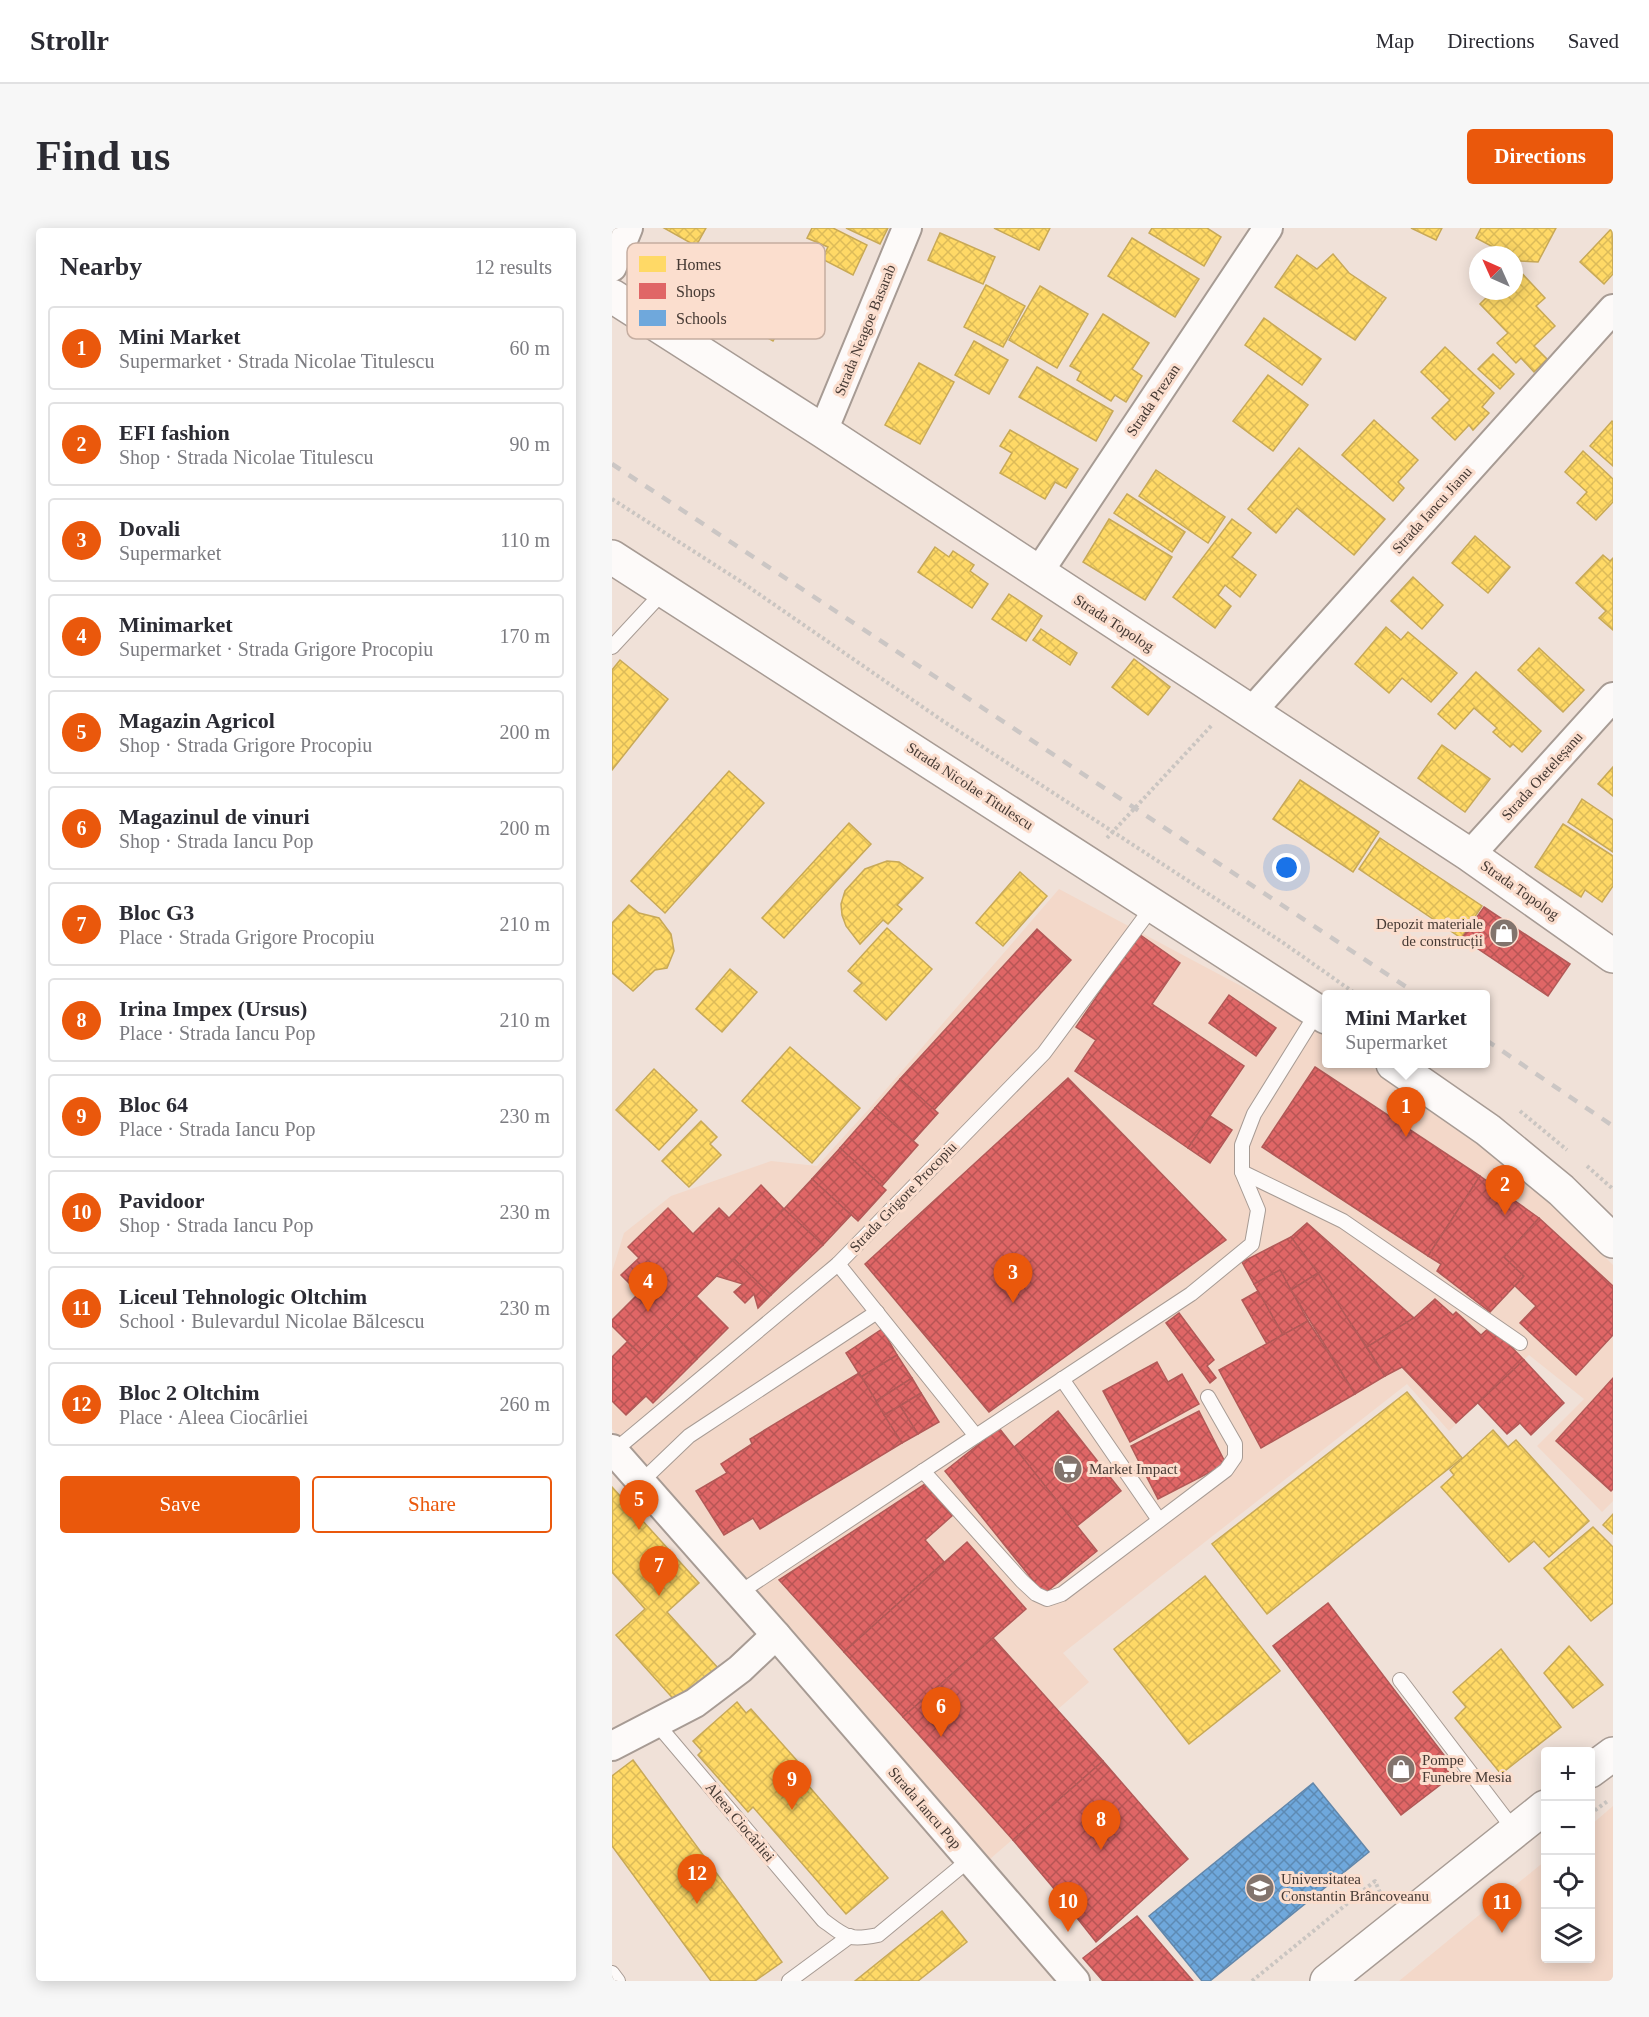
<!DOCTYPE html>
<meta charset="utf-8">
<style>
:root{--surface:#fff;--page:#f7f7f7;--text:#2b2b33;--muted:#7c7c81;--line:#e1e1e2;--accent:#ea580c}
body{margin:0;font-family:"Times New Roman",serif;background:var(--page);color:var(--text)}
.controls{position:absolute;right:18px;bottom:18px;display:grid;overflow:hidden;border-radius:6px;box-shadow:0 3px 15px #0003}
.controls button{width:54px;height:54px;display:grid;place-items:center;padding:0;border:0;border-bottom:2px solid var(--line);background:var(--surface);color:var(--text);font:30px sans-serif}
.compass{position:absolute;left:857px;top:18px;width:54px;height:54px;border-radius:50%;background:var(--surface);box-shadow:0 3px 15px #0003;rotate:315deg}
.you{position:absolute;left:675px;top:640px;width:21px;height:21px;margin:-15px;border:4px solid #fff;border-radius:50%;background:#1a73e8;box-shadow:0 0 0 9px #1a73e833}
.badge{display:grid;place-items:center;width:39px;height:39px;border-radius:50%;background:var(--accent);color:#fff;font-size:20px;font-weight:700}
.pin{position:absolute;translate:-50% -50px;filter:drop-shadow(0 2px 3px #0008)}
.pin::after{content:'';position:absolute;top:32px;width:21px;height:18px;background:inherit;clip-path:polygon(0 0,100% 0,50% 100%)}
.popup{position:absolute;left:710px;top:762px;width:168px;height:78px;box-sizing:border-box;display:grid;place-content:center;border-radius:6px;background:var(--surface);filter:drop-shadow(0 2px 4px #0005);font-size:20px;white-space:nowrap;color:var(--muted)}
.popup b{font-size:22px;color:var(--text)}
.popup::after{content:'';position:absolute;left:50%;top:100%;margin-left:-12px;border:12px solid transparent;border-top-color:var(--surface)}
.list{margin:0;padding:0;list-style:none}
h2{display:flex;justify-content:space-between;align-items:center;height:78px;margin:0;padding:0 24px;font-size:26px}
h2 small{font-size:20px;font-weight:400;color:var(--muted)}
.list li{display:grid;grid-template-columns:39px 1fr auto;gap:18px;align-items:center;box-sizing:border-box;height:84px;margin:0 12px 12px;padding:0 12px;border:2px solid var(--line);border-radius:6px}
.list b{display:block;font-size:22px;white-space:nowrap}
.list p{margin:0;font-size:20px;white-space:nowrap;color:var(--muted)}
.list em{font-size:20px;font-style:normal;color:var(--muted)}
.actions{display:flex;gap:12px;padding:18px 24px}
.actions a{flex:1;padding:14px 0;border:2px solid var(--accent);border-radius:6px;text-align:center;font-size:21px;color:var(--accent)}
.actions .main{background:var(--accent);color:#fff}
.icon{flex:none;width:33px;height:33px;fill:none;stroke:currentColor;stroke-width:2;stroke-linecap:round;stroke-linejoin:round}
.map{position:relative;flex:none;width:1001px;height:1753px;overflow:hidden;border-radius:6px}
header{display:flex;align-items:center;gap:36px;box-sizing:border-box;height:84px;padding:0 30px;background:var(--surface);border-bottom:2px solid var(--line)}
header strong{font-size:28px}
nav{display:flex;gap:33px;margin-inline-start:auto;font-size:21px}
.intro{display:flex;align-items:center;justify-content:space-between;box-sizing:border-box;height:144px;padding:0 36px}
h1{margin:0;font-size:42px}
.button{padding:15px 27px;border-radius:6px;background:var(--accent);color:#fff;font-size:21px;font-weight:700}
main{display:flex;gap:36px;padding:0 36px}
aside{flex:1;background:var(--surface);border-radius:6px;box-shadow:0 3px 15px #0003}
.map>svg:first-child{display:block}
.built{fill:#f3d8c9}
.homes{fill:url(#homes-cross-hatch);stroke:#c8a957;stroke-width:1.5}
.shops{fill:url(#shops-cross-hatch);stroke:#b25957;stroke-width:1.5}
.schools{fill:url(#schools-cross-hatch);stroke:#6387aa;stroke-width:1.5}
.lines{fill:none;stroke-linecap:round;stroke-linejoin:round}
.service-casing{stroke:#a79b94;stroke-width:16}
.minor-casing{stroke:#a79b94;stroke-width:32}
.secondary-casing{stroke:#a79b94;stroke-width:36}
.path{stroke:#cac5c1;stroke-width:4;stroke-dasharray:3 3;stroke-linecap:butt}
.service{stroke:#fdfaf9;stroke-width:14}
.minor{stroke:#fdfaf9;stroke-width:28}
.secondary{stroke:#fdfaf9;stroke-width:33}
.rail{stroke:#cbc6c4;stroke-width:4.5;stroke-dasharray:10 10;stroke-linecap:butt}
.labels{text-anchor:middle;stroke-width:6;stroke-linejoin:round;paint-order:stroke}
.street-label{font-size:15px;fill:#463a34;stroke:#fbdece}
.poi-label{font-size:15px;fill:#463a34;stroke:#fbdece;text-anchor:start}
.key{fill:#fbdece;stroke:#c5ada0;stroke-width:1.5}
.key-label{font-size:16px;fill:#463a34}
</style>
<header>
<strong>Strollr</strong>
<nav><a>Map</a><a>Directions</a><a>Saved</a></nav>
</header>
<div class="intro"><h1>Find us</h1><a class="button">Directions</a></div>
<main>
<aside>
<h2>Nearby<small>12 results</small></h2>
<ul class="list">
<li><span class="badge">1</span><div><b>Mini Market</b><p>Supermarket · Strada Nicolae Titulescu</p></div><em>60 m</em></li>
<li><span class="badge">2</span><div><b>EFI fashion</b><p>Shop · Strada Nicolae Titulescu</p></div><em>90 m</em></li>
<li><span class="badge">3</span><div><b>Dovali</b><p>Supermarket</p></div><em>110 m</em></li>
<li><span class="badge">4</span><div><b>Minimarket</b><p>Supermarket · Strada Grigore Procopiu</p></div><em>170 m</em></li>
<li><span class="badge">5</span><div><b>Magazin Agricol</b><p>Shop · Strada Grigore Procopiu</p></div><em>200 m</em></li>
<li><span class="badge">6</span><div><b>Magazinul de vinuri</b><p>Shop · Strada Iancu Pop</p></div><em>200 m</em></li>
<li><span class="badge">7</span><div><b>Bloc G3</b><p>Place · Strada Grigore Procopiu</p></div><em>210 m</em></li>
<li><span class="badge">8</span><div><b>Irina Impex (Ursus)</b><p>Place · Strada Iancu Pop</p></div><em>210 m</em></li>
<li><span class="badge">9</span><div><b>Bloc 64</b><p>Place · Strada Iancu Pop</p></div><em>230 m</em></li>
<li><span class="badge">10</span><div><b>Pavidoor</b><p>Shop · Strada Iancu Pop</p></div><em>230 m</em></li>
<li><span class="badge">11</span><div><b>Liceul Tehnologic Oltchim</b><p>School · Bulevardul Nicolae Bălcescu</p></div><em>230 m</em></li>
<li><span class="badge">12</span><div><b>Bloc 2 Oltchim</b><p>Place · Aleea Ciocârliei</p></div><em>260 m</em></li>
</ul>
<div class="actions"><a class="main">Save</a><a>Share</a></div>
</aside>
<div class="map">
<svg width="1001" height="1753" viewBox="0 0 1001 1753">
<defs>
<pattern id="homes-cross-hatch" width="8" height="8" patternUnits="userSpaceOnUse" patternTransform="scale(1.5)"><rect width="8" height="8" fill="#ffd966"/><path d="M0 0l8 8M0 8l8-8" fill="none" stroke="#dcbb59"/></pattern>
<pattern id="shops-cross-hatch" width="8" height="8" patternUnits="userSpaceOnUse" patternTransform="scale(1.5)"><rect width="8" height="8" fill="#e06666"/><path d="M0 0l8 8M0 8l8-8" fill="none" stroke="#b75555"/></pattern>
<pattern id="schools-cross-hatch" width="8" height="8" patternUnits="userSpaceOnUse" patternTransform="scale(1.5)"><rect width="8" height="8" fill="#6fa8dc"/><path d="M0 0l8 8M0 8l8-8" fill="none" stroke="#5d8ab3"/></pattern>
</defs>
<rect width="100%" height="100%" fill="#f0e1d8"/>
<g class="built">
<polygon points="447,661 687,789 714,807 714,836 755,836 870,914 940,976 1001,1037 1001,1273 990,1284 925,1218 972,1171 917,1127 837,1203 795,1156 451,1425 477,1454 445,1482 491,1533 378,1631 0,1201 0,1044 12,1005 59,968 159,933 205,938 257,881"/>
<polygon points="1001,1578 1001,1753 787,1753 933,1633 933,1730 978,1730 979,1597"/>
</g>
<g class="homes">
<polygon points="52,0 94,0 84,18"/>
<polygon points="200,0 221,0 255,17 241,47 210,31 216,19 195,10"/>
<polygon points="234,0 276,0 268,16"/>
<polygon points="382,0 438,0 427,22"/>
<polygon points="540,0 595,0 609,9 592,38 537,5"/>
<polygon points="799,0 830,0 824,12"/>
<polygon points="869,0 944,0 926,34 907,33 902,30 902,27 896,27 864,10"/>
<polygon points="1000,0 1001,46 992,56 968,34"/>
<polygon points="328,5 383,29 371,56 316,32"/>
<polygon points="520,10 587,51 563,89 496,48"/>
<polygon points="721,26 737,45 774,70 743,112 663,59 685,27 705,41"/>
<polygon points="125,35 186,70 161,113 100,78"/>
<polygon points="905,40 933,70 924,78 943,98 922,118 935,131 922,144 909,130 904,135 885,115 896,105 868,76 881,63 902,63 902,43"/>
<polygon points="374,57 413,78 391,119 352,99"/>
<polygon points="428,58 476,86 445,140 397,112"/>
<polygon points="491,86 537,115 520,141 530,148 514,174 503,167 499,173 465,152 469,144 458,138"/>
<polygon points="652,90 709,131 690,157 633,117"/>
<polygon points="362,113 396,132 377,166 343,147"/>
<polygon points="833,119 882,165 870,179 877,185 861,202 857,197 843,212 820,190 838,172 809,144"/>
<polygon points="881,126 902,146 888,161 866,141"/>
<polygon points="307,135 342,154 308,216 273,197"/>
<polygon points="425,139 501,183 484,213 407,169"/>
<polygon points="656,147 696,177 661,223 621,193"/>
<polygon points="762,192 806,232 786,254 792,260 781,273 730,227"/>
<polygon points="1000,193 1001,194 1001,238 978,218"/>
<polygon points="398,202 466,241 454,260 443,254 433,271 388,245 400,225 388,218"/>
<polygon points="687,220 773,291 742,327 685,280 664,305 636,281"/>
<polygon points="971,223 1001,251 1001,274 984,292 965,275 975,264 953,244"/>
<polygon points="544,242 613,289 596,315 527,268"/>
<polygon points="515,266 573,304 560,324 502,285"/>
<polygon points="497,291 560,329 533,372 471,334"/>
<polygon points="620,291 639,305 620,329 644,347 628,369 613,357 606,367 619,378 603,400 561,369"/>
<polygon points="863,308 898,339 876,365 840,335"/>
<polygon points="323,319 337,329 341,323 362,337 358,343 376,356 360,380 306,344"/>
<polygon points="991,327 998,333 1001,330 1001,402 987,390 994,383 964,355"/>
<polygon points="801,349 831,377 810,401 779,373"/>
<polygon points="397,366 430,388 414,413 380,391"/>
<polygon points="774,399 789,412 796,404 845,445 819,474 790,450 777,465 743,436"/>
<polygon points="429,401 465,425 458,437 421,412"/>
<polygon points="927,420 972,462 951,484 906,442"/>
<polygon points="522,431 558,459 536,487 500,459"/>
<polygon points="8,432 56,471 0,542 0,442"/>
<polygon points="864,444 929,503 910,524 901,516 898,519 881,504 885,500 862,480 843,501 826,486"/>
<polygon points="830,517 878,551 853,584 806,550"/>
<polygon points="1001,539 1001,568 986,556"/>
<polygon points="117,543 152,575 53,685 19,653"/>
<polygon points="688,552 767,604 741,644 661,591"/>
<polygon points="970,571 1001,592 1001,624 956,594"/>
<polygon points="237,595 259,616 172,710 150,690"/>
<polygon points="951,596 1001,628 1001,658 990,674 973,662 969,669 923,639"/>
<polygon points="768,610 870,678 849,710 747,641"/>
<polygon points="275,633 287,634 311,650 285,677 290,681 276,696 271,692 248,716 234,698 230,687 229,676 233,663 253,641"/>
<polygon points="408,644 435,668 391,718 364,695"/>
<polygon points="17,677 27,685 47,690 59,706 62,723 55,740 43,742 21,763 0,745 0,695"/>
<polygon points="275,700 320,741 274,792 242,763 250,755 236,743"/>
<polygon points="118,741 145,764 110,804 84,781"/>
<polygon points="178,819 248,880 200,935 130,873"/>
<polygon points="42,841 85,882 47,922 4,882"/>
<polygon points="89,893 105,909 98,916 109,927 77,959 50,933"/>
<polygon points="795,1164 850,1230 655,1386 600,1316"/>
<polygon points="881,1202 896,1219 904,1212 977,1293 937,1329 922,1313 897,1334 829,1259 842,1247 838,1242"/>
<polygon points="0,1259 87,1355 55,1384 106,1440 66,1476 4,1407 33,1381 0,1344"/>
<polygon points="1001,1286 1001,1306 991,1297"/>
<polygon points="981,1299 1001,1319 1001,1375 979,1393 932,1340"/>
<polygon points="593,1348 668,1443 577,1516 502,1421"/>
<polygon points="957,1418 991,1457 961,1480 932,1445"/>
<polygon points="889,1421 949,1499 889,1546 843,1490 854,1479 841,1464"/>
<polygon points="125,1474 134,1485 139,1481 188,1536 182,1541 276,1650 234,1686 141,1579 136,1584 86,1527 90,1523 81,1513"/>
<polygon points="21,1532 170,1734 143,1753 99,1753 0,1618 0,1548"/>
<polygon points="330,1683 355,1714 306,1753 243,1753"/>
</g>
<g class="shops">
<polygon points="872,679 958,736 936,768 850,710"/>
<polygon points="425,701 459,732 322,882 288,851"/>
<polygon points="527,706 568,735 540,776 632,838 576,920 463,843 484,812 464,799"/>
<polygon points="617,767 664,800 644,828 597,795"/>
<polygon points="703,839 868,948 816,1028 650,919"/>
<polygon points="456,850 614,1012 377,1184 253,1036"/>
<polygon points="288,851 326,885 301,913 263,880"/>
<polygon points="263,880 306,917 270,958 228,920"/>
<polygon points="598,888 620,902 598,935 576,920"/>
<polygon points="228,920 274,962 246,993 200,951"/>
<polygon points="868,948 927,990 892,1029 912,1048 878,1084 825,1043 829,1036 816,1028"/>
<polygon points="200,951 239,987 211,1017 172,981"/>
<polygon points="149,957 172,981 27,1125 0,1098 0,1092 27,1065 9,1047 27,1030 16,1019 56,980 81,1006 107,980 117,990"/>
<polygon points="172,981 211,1017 159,1067 122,1031"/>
<polygon points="927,990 1001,1058 1001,1107 964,1147 908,1095 924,1078 903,1058 912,1048 892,1029"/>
<polygon points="695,995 802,1090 755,1119 679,1009"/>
<polygon points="679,1009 706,1045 679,1062 668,1042 642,1056 630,1034"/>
<polygon points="122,1031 159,1067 146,1080 142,1066 133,1075 122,1064 131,1056 104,1048"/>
<polygon points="668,1042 696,1093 671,1107 642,1056"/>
<polygon points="706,1045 773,1148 743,1166 679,1062"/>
<polygon points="646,1063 671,1107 655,1116 630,1072"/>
<polygon points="84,1068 116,1100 85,1131 54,1098"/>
<polygon points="823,1071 841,1087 844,1084 869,1107 879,1098 912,1132 844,1195 790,1139 773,1148 755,1119 802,1090"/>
<polygon points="567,1085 602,1132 595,1138 604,1150 598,1155 554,1095"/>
<polygon points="696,1093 743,1166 649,1220 607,1142"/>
<polygon points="54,1098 85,1131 41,1175 34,1168 14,1187 0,1173 0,1129 15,1114 27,1125"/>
<polygon points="270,1101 285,1127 249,1149 234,1125"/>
<polygon points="285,1127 300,1150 264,1173 249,1149"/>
<polygon points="912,1132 952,1175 919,1207 908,1195 895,1206 866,1175"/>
<polygon points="545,1134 556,1154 570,1146 587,1176 518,1214 491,1163"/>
<polygon points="247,1145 290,1215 148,1301 141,1290 112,1307 84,1263 115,1245 109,1236 140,1216 138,1211"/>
<polygon points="300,1150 309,1165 272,1187 264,1173"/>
<polygon points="1001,1150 1001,1261 999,1263 944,1213"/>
<polygon points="309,1165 327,1194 306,1206 288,1178"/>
<polygon points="288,1178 306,1206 290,1215 272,1187"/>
<polygon points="446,1183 509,1263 465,1298 402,1219"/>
<polygon points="587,1183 614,1236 546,1271 519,1218"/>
<polygon points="387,1200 485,1323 432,1366 333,1243"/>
<polygon points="313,1256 341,1287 313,1312 332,1334 232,1424 167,1352"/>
<polygon points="355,1314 414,1381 291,1489 232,1424"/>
<polygon points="716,1375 845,1544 789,1587 661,1418"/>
<polygon points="381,1410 491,1533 401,1612 291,1489"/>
<polygon points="491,1533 576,1631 484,1714 439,1657 401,1612"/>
<polygon points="525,1688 581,1753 491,1753 471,1730"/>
</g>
<polygon class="schools" points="701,1555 757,1624 598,1753 590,1753 537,1688"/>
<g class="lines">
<g class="service-casing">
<g id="service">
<polyline points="0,419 52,363"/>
<polyline points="630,944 731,993 908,1115"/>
<polyline points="226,1036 364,1208 579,1066 640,1016 646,982 630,944 630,917 642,886 706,783"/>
<polyline points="450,1151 547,1292"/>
<polyline points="2,1223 226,1036 432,825 541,678"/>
<polyline points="311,1243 410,1353 424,1366 435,1371 450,1366 614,1242 623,1229 623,1216 596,1169"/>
<polyline points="29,1254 77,1208 265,1084"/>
<polyline points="127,1365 364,1208"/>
<polyline points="788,1452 903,1603"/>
<path d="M 45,1496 L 211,1692 C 234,1709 236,1713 266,1707 L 358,1631"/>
<polyline points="0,1745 6,1753"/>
<polyline points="177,1753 238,1708"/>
</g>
</g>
<g class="minor-casing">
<g id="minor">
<polyline points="0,39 16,0"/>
<polyline points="211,203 295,0"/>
<polyline points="426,345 656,0"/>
<polyline points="639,484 1001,81"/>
<polyline points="858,627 1001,469"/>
<polyline points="0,1221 164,1407 463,1753"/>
<polyline points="0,1518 83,1475 128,1441 164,1407"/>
</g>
</g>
<g class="secondary-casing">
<g id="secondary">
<polyline points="0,68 211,203 858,627 1001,728"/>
<polyline points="0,329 714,789"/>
<polyline points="781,836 876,902 949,962 1001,1013"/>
<polyline points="978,1543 1001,1526"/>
<polyline points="715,1753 933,1579"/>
</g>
</g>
<g class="path">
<polyline points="0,271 128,353 331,493 670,714 744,766"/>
<polyline points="495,610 600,497"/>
<polyline points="908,883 955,922"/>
<polyline points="975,938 1001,961"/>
<polyline points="978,1586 997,1572"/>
<polyline points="640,1753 763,1653 770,1669"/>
</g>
<use href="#service" class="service"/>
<use href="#minor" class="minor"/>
<use href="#secondary" class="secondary"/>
<g class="rail">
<polyline points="0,236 805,766"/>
<polyline points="874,812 1001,898"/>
</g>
</g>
<defs>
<g id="shop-disc" transform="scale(1.5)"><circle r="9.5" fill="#82746d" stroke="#fbdece"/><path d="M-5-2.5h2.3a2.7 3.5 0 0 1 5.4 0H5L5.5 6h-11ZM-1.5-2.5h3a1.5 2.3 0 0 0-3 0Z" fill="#fff"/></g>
<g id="supermarket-disc" transform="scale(1.5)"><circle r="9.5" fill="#82746d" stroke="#fbdece"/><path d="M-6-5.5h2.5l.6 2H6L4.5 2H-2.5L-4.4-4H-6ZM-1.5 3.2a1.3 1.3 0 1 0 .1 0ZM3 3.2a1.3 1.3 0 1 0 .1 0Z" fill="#fff"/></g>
<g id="school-disc" transform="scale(1.5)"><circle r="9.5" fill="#82746d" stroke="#fbdece"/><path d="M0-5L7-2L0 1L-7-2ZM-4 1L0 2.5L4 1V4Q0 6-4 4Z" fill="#fff"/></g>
</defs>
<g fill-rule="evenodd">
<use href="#shop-disc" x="892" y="705"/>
<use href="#supermarket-disc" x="456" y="1241"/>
<use href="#shop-disc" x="789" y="1541"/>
<use href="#school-disc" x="648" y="1660"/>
</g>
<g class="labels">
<g class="street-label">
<text transform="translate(253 102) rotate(-68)" y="5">Strada Neagoe Basarab</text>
<text transform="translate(541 172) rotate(-56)" y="5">Strada Prezan</text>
<text transform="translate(820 282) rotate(-48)" y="5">Strada Iancu Jianu</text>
<text transform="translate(502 395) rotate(33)" y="5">Strada Topolog</text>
<text transform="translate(930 548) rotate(-48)" y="5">Strada Oteteleșanu</text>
<text transform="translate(358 558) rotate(33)" y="5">Strada Nicolae Titulescu</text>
<text transform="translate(908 662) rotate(35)" y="5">Strada Topolog</text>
<text transform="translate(291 969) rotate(-46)" y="5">Strada Grigore Procopiu</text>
<text transform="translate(313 1580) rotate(49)" y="5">Strada Iancu Pop</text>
<text transform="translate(128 1594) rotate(50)" y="5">Aleea Ciocârliei</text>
</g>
<g class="poi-label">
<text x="871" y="701" text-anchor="end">Depozit materiale<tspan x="871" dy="17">de construcții</tspan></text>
<text x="477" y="1246">Market Impact</text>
<text x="810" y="1537">Pompe<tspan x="810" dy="17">Funebre Mesia</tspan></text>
<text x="669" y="1656">Universitatea<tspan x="669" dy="17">Constantin Brâncoveanu</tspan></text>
</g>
</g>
<rect x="15" y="15" width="198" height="96" rx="9" class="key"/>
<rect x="27" y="28" width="27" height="16" fill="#ffd966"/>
<rect x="27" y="55" width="27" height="16" fill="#e06666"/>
<rect x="27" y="82" width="27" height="16" fill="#6fa8dc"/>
<g class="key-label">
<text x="64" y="42">Homes</text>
<text x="64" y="69">Shops</text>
<text x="64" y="96">Schools</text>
</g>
</svg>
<div class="controls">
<button>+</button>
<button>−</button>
<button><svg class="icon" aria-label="locate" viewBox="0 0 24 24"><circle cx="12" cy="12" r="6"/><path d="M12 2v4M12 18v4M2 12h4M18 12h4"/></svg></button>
<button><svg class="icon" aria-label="layers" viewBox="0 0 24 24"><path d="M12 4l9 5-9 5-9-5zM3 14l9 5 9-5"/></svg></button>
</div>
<svg class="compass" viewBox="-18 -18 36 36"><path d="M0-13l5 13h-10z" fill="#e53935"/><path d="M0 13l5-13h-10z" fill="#7c7c81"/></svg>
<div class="you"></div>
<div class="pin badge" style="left:794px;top:909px">1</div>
<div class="popup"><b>Mini Market</b>Supermarket</div>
<div class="pin badge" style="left:893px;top:987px">2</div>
<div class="pin badge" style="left:401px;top:1075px">3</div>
<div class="pin badge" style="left:36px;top:1084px">4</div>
<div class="pin badge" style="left:27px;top:1302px">5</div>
<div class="pin badge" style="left:329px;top:1509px">6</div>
<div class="pin badge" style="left:47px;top:1368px">7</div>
<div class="pin badge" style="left:489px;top:1622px">8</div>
<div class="pin badge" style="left:180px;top:1582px">9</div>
<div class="pin badge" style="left:456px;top:1704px">10</div>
<div class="pin badge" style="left:890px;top:1705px">11</div>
<div class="pin badge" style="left:85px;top:1676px">12</div>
</div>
</main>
